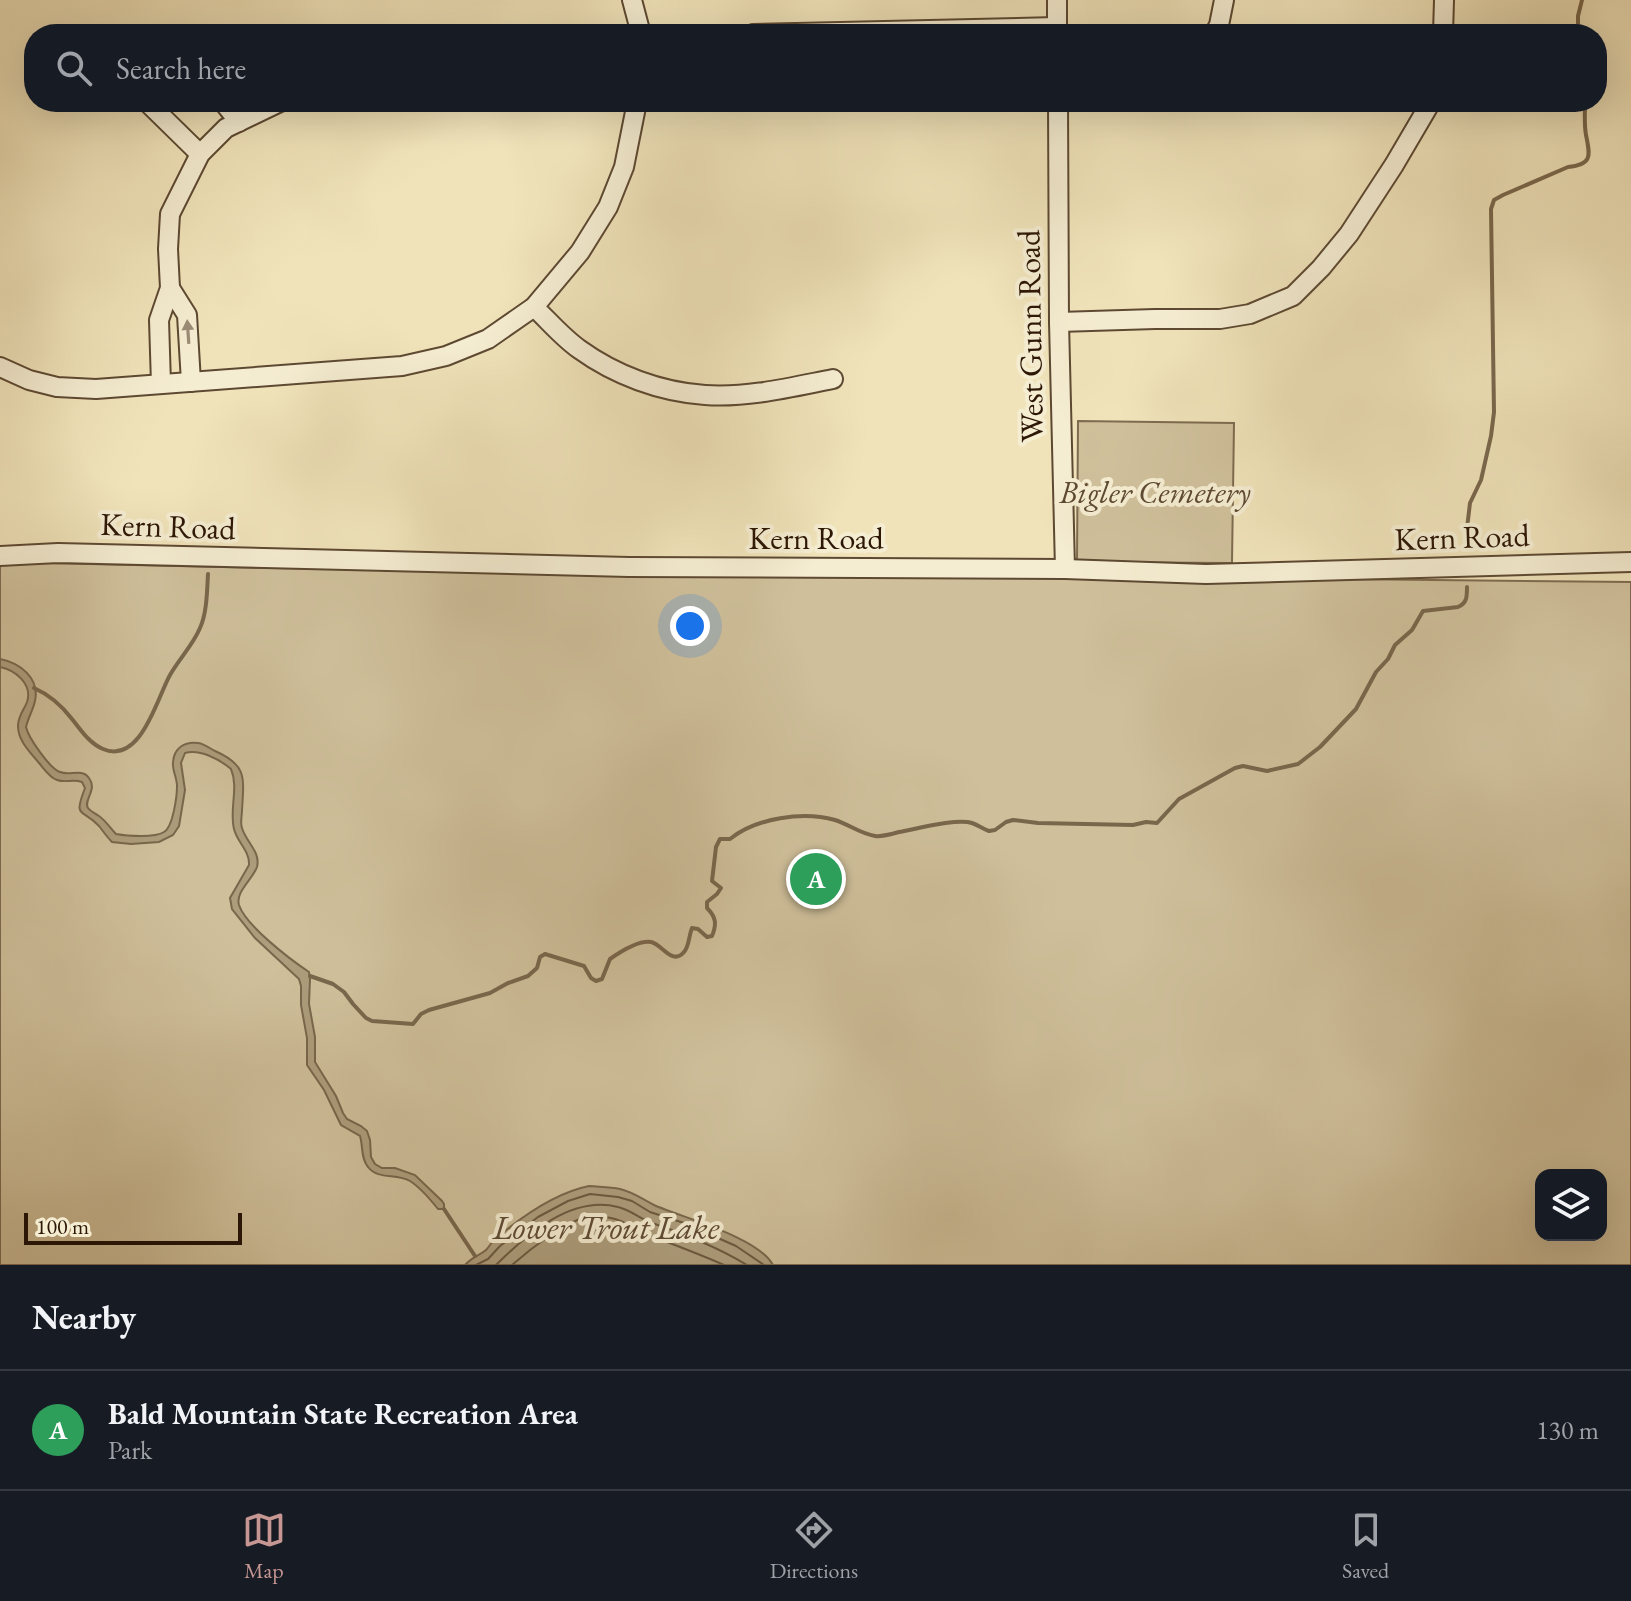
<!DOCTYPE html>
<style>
:root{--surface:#171b24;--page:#242831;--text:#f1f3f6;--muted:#9ea1a6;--line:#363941;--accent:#c59692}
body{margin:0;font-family:"EB Garamond",serif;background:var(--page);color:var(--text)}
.controls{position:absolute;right:24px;bottom:24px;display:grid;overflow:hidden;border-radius:16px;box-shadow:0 8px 32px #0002}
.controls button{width:72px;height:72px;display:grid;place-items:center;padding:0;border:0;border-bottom:2px solid var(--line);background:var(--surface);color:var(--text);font:40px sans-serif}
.scale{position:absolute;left:24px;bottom:20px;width:218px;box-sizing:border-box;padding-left:8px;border:4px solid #2c1605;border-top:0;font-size:22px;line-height:28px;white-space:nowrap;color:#2c1605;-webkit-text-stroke:6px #f5edd2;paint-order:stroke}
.you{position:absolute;left:690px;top:626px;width:28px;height:28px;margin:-20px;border:6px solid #fff;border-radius:50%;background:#1a73e8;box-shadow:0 0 0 12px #1a73e833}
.badge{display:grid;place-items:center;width:52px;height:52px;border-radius:50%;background:var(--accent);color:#fff;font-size:26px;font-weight:700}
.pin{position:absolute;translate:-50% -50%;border:4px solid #fff;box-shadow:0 2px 8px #0006}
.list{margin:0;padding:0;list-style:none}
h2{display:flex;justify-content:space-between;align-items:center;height:104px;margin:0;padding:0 32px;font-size:34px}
h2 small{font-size:26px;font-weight:400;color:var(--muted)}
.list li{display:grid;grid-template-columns:52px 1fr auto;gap:24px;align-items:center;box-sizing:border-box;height:120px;padding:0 32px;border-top:2px solid var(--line)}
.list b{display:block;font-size:30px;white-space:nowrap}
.list p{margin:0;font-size:26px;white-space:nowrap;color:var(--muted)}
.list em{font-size:26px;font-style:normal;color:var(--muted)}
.icon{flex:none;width:44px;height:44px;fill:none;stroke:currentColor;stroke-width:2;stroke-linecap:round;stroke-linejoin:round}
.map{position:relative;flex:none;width:1631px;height:1265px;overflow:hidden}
.search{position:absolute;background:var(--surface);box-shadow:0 8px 32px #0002;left:24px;right:24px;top:24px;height:88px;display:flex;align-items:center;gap:20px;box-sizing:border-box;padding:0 28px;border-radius:32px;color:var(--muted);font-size:30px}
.sheet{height:224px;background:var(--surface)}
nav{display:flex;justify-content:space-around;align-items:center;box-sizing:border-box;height:112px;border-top:2px solid var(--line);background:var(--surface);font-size:22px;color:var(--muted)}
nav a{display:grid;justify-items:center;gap:4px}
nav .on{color:var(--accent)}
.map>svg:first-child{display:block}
.green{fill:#cfc09b;stroke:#7e6b50;stroke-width:2;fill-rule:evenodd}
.water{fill:#ad9d7c;stroke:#79674c;stroke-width:2}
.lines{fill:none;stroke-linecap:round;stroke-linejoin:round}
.shore{stroke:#6c5a40;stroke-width:2}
.stream{stroke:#79674c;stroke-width:4}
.minor-casing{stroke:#5d4932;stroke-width:22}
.minor{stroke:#f5edd2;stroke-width:18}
.oneway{fill:#9b8c76}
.labels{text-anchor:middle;stroke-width:8;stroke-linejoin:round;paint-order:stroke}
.street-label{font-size:32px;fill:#2c1605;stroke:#f5edd2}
.park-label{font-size:32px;font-style:italic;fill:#5d4932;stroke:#f5edd2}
.water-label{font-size:34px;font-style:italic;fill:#604c35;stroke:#f5edd2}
</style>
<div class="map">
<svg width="1631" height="1265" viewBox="0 0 1631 1265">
<rect width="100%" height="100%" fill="#f0e3ba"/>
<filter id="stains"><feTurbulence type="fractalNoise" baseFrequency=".0025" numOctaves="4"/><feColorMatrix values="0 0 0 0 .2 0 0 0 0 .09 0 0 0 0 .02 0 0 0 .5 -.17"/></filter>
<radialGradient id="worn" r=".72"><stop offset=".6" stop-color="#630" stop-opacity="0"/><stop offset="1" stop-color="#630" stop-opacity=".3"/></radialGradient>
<g class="green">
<polygon points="1078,421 1234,423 1232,563 1077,562"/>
<path d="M 0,562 L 270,568 L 1631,582 L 1631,1265 L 0,1265 ZM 1541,1175 L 1601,1175 L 1601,1235 L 1541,1235 Z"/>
</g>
<g class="water">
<path d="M 0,659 C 20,663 40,678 35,701 C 33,710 28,718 26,727 C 28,737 50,769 60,772 C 70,776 82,768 89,778 C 98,790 83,800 88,808 C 91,812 95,813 99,816 C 106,821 110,828 116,834 C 127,836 155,838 164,832 C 173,827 177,796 177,786 C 177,778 172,770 173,762 C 174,748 185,741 198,743 C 205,744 209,748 215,751 C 247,765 244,777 242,810 C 242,816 240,823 242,828 C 246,842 261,852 257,867 C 253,879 235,892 239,905 C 246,926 291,960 309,972 L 310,979 L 309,1004 L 315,1037 L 315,1062 L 336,1096 L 343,1113 L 347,1119 L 361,1126 L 367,1131 L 370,1140 L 371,1157 L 375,1164 L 382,1168 L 395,1168 L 415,1175 L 442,1201 L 444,1204 L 444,1209 L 438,1209 C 430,1199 421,1188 410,1181 C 396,1173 378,1180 368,1167 C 361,1159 363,1146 360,1136 L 341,1125 L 324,1090 L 307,1065 L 307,1038 L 301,1005 L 301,986 L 299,979 L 255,938 L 232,909 L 230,898 L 249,865 C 250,851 237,842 234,829 C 229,809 239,788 231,769 C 219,759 200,749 185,753 L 181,763 L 185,790 L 179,826 L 173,835 L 159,842 L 131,844 L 112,842 C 107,837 103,831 99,826 C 82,808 73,819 85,788 L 82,782 C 73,779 65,783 57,780 C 50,778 44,769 39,763 C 30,752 18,741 18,726 C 18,716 24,710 27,702 C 33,684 15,670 0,667 Z"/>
<path d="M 589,1186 C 600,1187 610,1187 620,1189 C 633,1192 642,1199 654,1205 C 683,1218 758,1237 773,1265 L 465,1265 C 473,1256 479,1256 486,1250 C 489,1247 491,1243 494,1240 C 521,1217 554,1193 589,1186 Z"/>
</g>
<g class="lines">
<g class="shore">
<polyline points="476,1265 488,1259 500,1246 538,1217 568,1201 590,1194 618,1197 632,1201 650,1212 684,1223 736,1246 764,1265"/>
<path d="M 496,1265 C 527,1234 572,1195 618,1207 C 631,1210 640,1219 652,1223 C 685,1234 717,1247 747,1265"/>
<path d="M 512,1265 C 529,1250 568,1219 591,1216 C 598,1216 608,1217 615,1219 C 626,1222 633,1229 643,1233 C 670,1243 697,1253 724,1265"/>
</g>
<g class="stream">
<polyline points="1578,34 1578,16 1582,0"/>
<path d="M 1465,545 L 1470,503 L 1481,480 L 1491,436 L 1494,412 L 1491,209 L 1494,200 L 1503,195 L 1568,167 C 1593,165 1590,155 1586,135 C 1584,124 1585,113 1585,102"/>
<path d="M 34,688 C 50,695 62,706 72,719 C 81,730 89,743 103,749 C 141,765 157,698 170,675 C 179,659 193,645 200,628 C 207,613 207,591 208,574"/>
<path d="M 310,976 L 333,984 L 344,992 L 353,1004 L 366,1018 L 372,1021 L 413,1024 L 421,1014 L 429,1010 L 490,993 L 508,983 L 528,976 L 537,968 L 540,957 L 545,954 L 584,966 L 591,978 L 596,981 L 602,979 L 610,959 C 620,952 638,940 651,942 C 662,944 672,966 684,952 C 689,947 689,935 692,928 L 698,929 L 707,937 L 712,936 C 717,924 716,917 707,908 L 707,902 L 717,894 L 721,888 L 712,881 L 716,847 L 720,839 L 730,839 C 756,818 803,811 835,820 C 848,824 861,834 875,836 C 882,837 892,834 899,832 C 916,829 957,818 972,823 C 978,825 983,829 989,831 L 995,830 L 1006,822 L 1013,820 L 1038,823 L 1133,825 L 1146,822 L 1157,823 L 1179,799 L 1235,768 L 1243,766 L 1267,771 L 1298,764 L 1320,747 L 1356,709 L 1376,672 L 1388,659 L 1395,645 L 1412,630 L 1423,611 L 1458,607 C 1467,603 1467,597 1467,587"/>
<polyline points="444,1209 475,1256"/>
</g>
<g class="minor-casing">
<g id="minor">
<polyline points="632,0 641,34"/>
<polyline points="1057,0 1057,34"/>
<polyline points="753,34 1057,27"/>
<polyline points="1214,34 1219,25 1224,0"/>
<polyline points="1443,34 1444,0"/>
<polyline points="147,102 200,154"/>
<polyline points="223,102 239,122"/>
<polyline points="1058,102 1059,322 1065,569"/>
<polyline points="170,288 187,315 191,382"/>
<path d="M 534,307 C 548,320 562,337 579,349 C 615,375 660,392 705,395 C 748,398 792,387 833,379"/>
<polyline points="1059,322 1155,319 1220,319 1250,314 1293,296 1321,268 1349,234 1394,165 1431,102"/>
<polyline points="0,367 29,380 57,387 96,389 402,366 446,356 488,339 534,307 580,252 608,207 624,167 637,102"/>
<polyline points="161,384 159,320 170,288 168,249 170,214 200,154 226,128 280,102"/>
<polyline points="0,556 58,553 629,567 1065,569 1206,574 1631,562"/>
</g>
</g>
<use href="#minor" class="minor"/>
</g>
<defs><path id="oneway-solid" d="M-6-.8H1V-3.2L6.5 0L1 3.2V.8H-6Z" transform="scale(2)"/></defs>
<use class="oneway" href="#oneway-solid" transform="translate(188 332) rotate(-94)"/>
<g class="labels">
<g class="street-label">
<text transform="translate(1030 336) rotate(-91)" y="11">West Gunn Road</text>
<text transform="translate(168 526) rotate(2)" y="11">Kern Road</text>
<text transform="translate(1462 537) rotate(-2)" y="11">Kern Road</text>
<text x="816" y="549">Kern Road</text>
</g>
<g class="park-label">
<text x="1155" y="503">Bigler Cemetery</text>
</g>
<g class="water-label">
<text x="606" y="1239">Lower Trout Lake</text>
</g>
</g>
<rect width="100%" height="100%" filter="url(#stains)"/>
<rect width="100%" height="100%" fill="url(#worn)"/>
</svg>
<div class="controls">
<button><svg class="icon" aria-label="layers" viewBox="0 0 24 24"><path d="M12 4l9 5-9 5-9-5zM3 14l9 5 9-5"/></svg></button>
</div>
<div class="scale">100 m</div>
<div class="you"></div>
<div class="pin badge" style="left:816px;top:879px;background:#2e9e5b">A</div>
<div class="search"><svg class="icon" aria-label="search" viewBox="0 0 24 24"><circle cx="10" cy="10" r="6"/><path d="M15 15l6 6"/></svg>Search here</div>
</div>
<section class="sheet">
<h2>Nearby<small></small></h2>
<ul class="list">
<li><span class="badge" style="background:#2e9e5b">A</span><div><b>Bald Mountain State Recreation Area</b><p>Park</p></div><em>130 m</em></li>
</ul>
</section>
<nav>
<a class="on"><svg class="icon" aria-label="map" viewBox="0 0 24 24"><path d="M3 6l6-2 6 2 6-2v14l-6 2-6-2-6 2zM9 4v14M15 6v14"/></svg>Map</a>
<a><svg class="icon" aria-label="directions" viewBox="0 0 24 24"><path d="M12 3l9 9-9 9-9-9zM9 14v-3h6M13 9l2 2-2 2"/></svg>Directions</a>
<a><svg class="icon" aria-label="saved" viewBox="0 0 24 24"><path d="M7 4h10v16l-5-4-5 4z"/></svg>Saved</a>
</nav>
